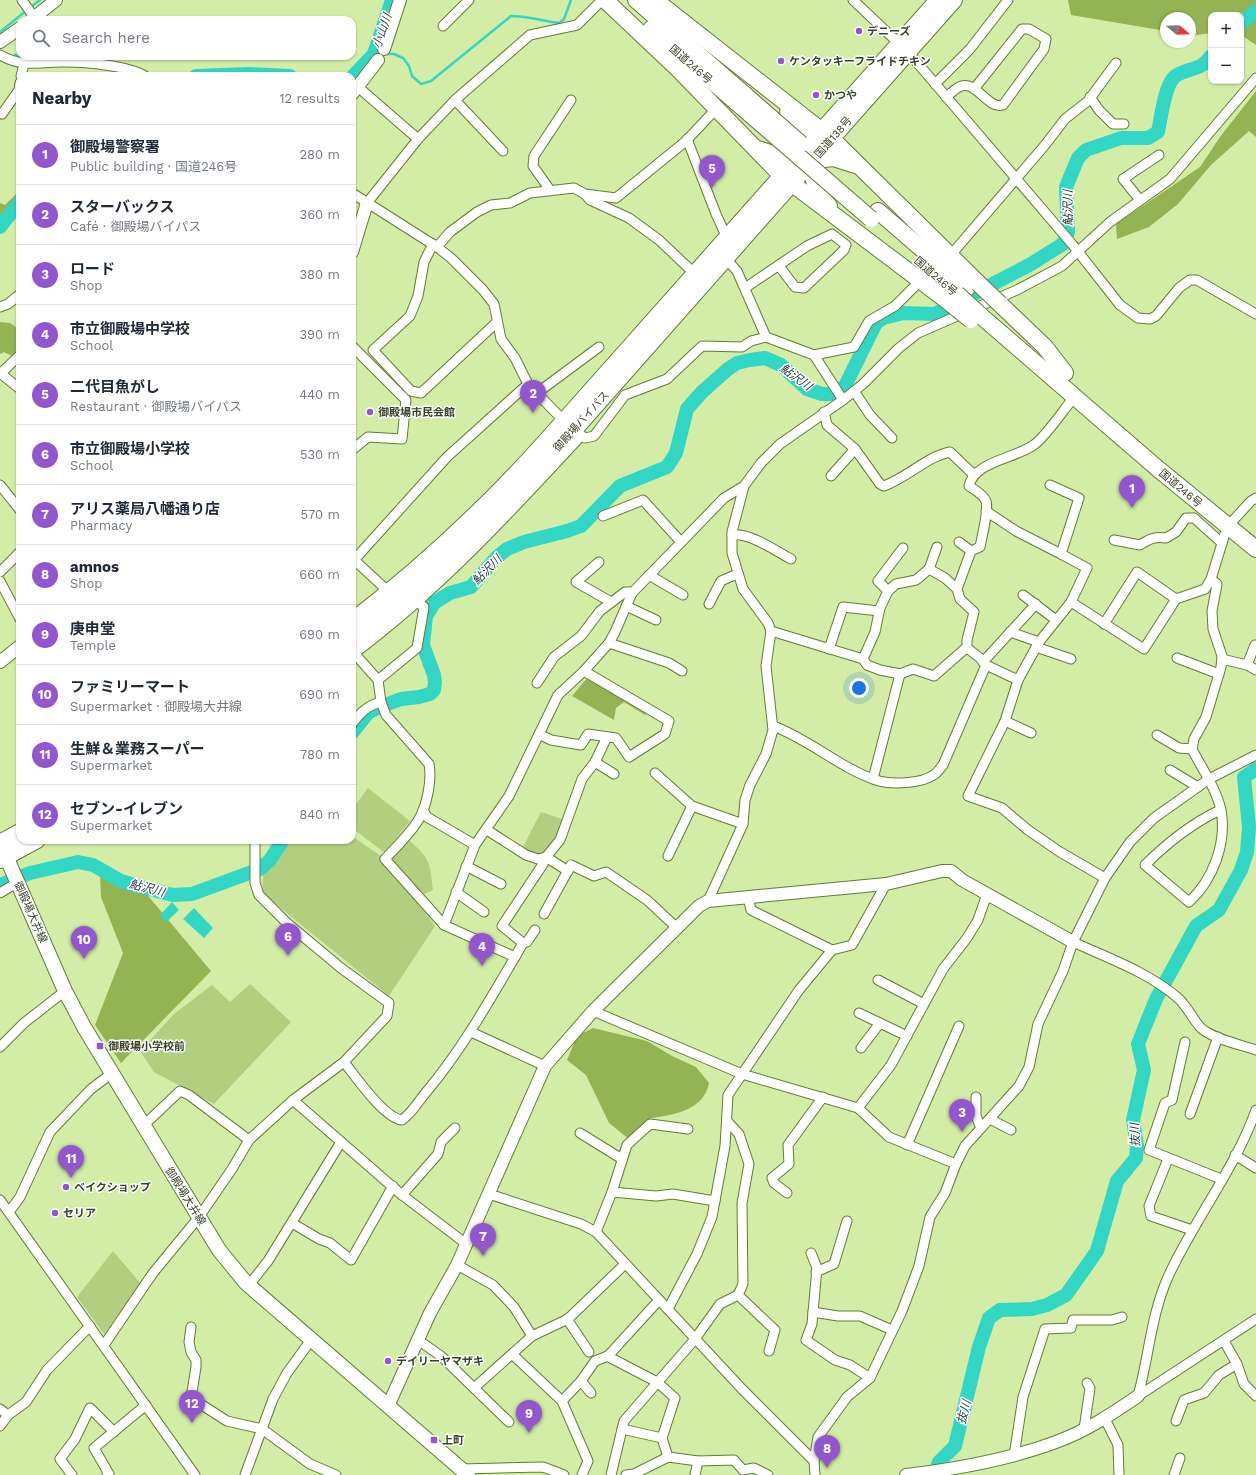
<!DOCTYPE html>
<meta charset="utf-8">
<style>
:root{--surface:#fff;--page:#f6f6f7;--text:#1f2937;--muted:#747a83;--line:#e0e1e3;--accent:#9256ce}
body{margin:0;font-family:"Work Sans","Noto Sans JP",sans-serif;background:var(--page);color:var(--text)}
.controls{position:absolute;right:12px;top:12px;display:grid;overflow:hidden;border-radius:8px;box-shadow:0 1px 3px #0004}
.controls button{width:36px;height:36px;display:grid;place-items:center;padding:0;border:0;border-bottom:1px solid var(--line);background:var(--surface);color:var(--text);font:20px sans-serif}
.compass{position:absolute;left:1160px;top:12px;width:36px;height:36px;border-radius:50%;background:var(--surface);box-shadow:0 1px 3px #0004;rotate:109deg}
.you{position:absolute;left:859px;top:688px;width:14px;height:14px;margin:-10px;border:3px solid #fff;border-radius:50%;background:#1a73e8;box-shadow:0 0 0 6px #1a73e833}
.badge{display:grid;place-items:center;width:26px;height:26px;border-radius:50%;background:var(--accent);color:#fff;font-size:13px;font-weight:700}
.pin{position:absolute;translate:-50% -33px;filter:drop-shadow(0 1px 2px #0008)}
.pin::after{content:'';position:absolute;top:21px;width:14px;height:12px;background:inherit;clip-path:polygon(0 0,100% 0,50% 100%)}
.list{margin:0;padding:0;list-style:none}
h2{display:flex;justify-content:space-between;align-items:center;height:52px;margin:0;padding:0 16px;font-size:17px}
h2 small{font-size:13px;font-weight:400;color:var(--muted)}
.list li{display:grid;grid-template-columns:26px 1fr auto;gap:12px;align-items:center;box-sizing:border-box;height:60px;padding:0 16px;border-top:1px solid var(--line)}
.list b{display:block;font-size:15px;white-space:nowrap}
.list p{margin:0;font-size:13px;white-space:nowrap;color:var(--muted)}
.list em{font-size:13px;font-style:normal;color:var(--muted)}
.icon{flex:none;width:22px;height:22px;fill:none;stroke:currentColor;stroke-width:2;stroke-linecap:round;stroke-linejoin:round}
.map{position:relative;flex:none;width:1256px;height:1475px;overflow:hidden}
.search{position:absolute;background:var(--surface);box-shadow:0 1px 3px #0004;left:16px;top:16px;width:340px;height:44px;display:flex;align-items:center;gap:10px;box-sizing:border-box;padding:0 14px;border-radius:12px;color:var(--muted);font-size:15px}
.panel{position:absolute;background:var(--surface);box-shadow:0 1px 3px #0004;left:16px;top:72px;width:340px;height:772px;border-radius:12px}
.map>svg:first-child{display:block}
.green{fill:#b2ce7e}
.forest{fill:#94b352}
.water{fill:#32d6c5}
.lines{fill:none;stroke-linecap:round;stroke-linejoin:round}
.stream{stroke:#32d6c5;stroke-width:2.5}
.river{stroke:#32d6c5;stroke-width:14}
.street-casing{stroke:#657a38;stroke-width:11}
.secondary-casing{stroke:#657a38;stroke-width:14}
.primary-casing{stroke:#657a38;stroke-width:16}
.highway-casing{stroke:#657a38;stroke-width:18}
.street{stroke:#fff;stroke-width:9}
.secondary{stroke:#fff;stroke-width:12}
.primary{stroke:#fff;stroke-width:14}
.highway{stroke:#fff;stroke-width:16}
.highway-bridge-casing{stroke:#657a38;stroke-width:18;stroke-linecap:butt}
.highway-bridge{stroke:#fff;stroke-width:16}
.poi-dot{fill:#9256ce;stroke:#fff;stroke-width:1.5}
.labels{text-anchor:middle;stroke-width:3;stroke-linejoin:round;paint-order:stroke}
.poi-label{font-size:11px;font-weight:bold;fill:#374124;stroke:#fff;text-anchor:start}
.street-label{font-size:11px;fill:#374124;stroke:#fff}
.water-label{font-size:12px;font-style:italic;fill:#27403c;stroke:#fff}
</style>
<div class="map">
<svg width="1256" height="1475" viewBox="0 0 1256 1475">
<rect width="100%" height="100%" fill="#d4eda6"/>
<g class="green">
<polygon points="368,788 410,821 385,853 352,828 352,810"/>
<polygon points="541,812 565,820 557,841 544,858 526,853 523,847"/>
<polygon points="352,836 385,859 435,926 389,996 262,893 263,875 286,840 352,840"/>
<path d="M 409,840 C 430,859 430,862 433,890 L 424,894 L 390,862 Z"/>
<polygon points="250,984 291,1022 214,1104 154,1072 140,1051 174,1014 212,985 230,1002"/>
<polygon points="113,1251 141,1284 104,1334 77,1297"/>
</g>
<g class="forest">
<polygon points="1068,0 1256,0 1256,45 1241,35 1241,15 1211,15 1211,33 1190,36 1190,18 1166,18 1166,31 1071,15"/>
<polygon points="1256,91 1256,137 1249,131 1211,165 1178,204 1149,227 1117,239 1116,224 1200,167 1220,137"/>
<polygon points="20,190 20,207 0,234 0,203 5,205"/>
<polygon points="0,322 10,323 20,330 20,352 14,357 4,352 0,354"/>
<polygon points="588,677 648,712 645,715 624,702 616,708 614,720 572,696"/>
<polygon points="100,873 144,891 211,971 121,1063 95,1025 123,953 101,897"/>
<path d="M 593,1028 L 647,1041 L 672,1056 L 696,1067 L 709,1083 C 704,1110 674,1115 651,1118 L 630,1140 L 609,1123 L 586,1075 L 567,1060 L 577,1036 Z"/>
</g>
<g class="water">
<polygon points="172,902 179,910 166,922 160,915"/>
<polygon points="194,908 213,928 204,938 183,919"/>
</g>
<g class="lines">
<g class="stream">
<polyline points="31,7 40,0"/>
<polyline points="0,32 27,10"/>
<path d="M 374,54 L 394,54 L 403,58 L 409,66 L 412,76 L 421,84 L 431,81 L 511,16 C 528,16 543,21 559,23 L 564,19 L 571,0"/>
<polyline points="15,55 24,58 54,56"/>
</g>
<g class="river">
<polyline points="1241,24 1256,10"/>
<polyline points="196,76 248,74 290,76"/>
<polyline points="352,77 374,54 392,0"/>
<polyline points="0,227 20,202"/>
<path d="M 352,733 L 368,713 L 377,708 L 401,699 L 419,697 L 430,694 L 434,690 L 435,682 L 434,675 L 423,645 L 426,616 L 434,603 L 450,593 L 471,587 L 496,558 L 507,549 L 524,542 L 567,531 L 581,526 L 620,486 L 667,467 L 676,453 L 687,409 L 702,392 L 728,369 L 737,363 L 750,360 L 765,358 L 781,365 L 807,389 L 822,394 L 835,394 L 845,386 L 876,323 L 883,318 L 904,313 L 935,314 L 1031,264 L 1063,244 L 1068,232 L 1066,187 L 1078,158 L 1086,150 L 1121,138 L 1148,138 L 1158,132 C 1161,118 1165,81 1177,75 C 1191,67 1201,71 1211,56"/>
<polyline points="0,885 30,873 78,862 93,865 121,881 134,885 173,895 192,894 260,869 270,860 283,840"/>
<polyline points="934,1475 939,1462 955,1446 979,1347 989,1318 1000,1310 1032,1309 1047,1305 1066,1295 1097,1251 1117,1181 1136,1158 1137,1146 1133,1120 1144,1070 1138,1044 1156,999 1196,926 1219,910 1241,870 1247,852 1249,827 1244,777 1256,769"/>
</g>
<g class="street-casing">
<g id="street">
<polyline points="22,0 34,17"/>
<polyline points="853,0 908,52 1072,244 1120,305 1138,318 1150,319 1156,316 1179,288 1190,280 1197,280 1256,314"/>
<polyline points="443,26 469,0"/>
<path d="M 0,55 C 25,69 40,61 66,62 C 86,62 129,66 145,76"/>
<polyline points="21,76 24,64"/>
<polyline points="935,84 970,49 1008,0"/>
<polyline points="358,87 418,139"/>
<path d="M 946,97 C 950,94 954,90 959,87 C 976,78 987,110 1003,105 L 1044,49 L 1046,39 L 1029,29 L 1022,29 L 974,89"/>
<polyline points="1090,97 1099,110 1113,124 1124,124"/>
<polyline points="455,100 503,151"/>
<polyline points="0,113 2,114 19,90 20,83"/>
<polyline points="687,139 716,214 727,238"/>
<polyline points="550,190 533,166 534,156 571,100"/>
<polyline points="352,193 437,247 451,258 483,290 494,304 501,339 515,358 528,384 564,421"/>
<polyline points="585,194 590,200 629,218 659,240 695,274"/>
<polyline points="1140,200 1123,179 1159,155"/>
<polyline points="367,203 418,139 455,100 530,35 577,25 602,0"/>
<polyline points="433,244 424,262 418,296 410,316 373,350 411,391 421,393 497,322"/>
<polyline points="437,247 450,232 477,212 491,205 510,203 530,193 574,188 585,194 616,198 686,141 716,109"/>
<polyline points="950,256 1045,145 1065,119 1088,101 1116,63"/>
<polyline points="725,258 737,271 766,337 814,355 843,400"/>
<polyline points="745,288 807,246 832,234 846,245 844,250 804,288 795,287 779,266"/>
<polyline points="0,307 8,304 20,294"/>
<polyline points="352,346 406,400 402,439 368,437 352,450"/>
<polyline points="814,355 854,347 869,321 895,306 920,281"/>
<polyline points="0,373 20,389"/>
<polyline points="0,374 20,355"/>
<polyline points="854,391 870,415 892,438"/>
<polyline points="537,393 599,347"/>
<path d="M 824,412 L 827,425 L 855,449 L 880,484 L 884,486 C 908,477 926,457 950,452 L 974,475"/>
<polyline points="578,433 585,438 594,436 625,395 667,379 702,346 742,347 751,341 766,337"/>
<polyline points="831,476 855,449"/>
<polyline points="0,485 20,510"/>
<polyline points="1050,485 1079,498 1061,554 1087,568 1071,602"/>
<polyline points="986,511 1016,531 1061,554"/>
<polyline points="603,516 643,500 681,542"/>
<path d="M 732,535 C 751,533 774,550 791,559"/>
<path d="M 1114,540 L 1140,545 C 1149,539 1156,536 1166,538 L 1176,532 L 1186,518 L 1194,518 L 1222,543"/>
<polyline points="959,542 971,551"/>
<polyline points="352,558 389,592"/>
<polyline points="355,559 447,457 528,384"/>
<polyline points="599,562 576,582 611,602"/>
<polyline points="929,569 937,547"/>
<polyline points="0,572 20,552"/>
<polyline points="649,575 683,595"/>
<path d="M 1211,579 L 1217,584 L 1212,611 L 1213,629 L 1222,656 L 1221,667 L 1206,717 L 1194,739 L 1192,749 C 1202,769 1216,788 1221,810 C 1227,843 1213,880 1189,902 L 1145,865 C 1167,843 1193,823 1220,810"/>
<polyline points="0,581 20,619"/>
<polyline points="957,589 960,599 974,612 967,640 967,648 980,658 986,665 1018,680"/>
<polyline points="888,591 878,581 903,548"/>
<polyline points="1023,595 1056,620"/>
<polyline points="709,604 721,581 737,574"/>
<polyline points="626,606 656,620"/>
<polyline points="1104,624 1137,572 1176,599 1205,589 1211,579 1227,527 1251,501 1256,498"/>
<polyline points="771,631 863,659 867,665 880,670 900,674 913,669 934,676 967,647"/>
<polyline points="1010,632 1039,642"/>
<polyline points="609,643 669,663 682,671"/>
<polyline points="1036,647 1071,659"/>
<polyline points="829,649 843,607 879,611"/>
<path d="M 352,655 C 437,592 510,513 581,436"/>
<polyline points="1177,658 1219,674"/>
<path d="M 863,659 L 875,632 L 880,608 L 888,591 L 896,584 L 916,580 L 929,569 L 945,578 L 957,589 L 971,551 L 980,547 C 982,536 989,510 986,501 C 983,494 975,490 969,486 C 974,461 1018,458 1035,444 C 1047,435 1064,409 1075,396"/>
<polyline points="1222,659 1247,665 1256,670"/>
<polyline points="983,662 1036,604"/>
<polyline points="1247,665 1255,645"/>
<polyline points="378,680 417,648 424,607 413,599"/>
<polyline points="537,683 554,657 581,636 600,611 625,592 633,592"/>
<polyline points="1005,721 968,796 1002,808 1028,830 1060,852 1105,878"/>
<path d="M 352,724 C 360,713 368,705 381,702"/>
<path d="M 773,726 C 809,739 840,768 876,780 C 891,785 922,784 935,774 C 938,772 941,767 943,765 L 986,665"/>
<polyline points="1031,733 1005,721 1018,680 1039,642 1071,602 1144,649 1176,599"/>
<polyline points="539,734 551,740 581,745 588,734 616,738 629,757 665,734 669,721 584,671"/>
<polyline points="1157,735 1179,748 1192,749"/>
<polyline points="595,762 614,774"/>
<polyline points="1170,770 1198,787"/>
<polyline points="655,773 692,806 743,824"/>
<polyline points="873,779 900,674"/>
<polyline points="423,810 427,817 475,845"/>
<polyline points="487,830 526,855 538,859 546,857 560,840 582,779 595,762 607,737"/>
<polyline points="668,856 692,806"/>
<polyline points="466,866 501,884"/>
<polyline points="456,892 484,912"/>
<polyline points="0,893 18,882"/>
<polyline points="748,897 751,910 832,950"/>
<polyline points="708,901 743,824 745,800 750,785 766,754 773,730 766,666 771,631 768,623 743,589 732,553 732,532 744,486 761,463 780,444 843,400 863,384 899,348 918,333 1017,290 1062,266 1110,222 1170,179 1256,78"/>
<polyline points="544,914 571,865 594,876 606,872 647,900 676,927"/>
<polyline points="444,925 475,845 509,796 558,695 584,671 609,643 615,632 632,593 724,498 744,486"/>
<path d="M 1073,942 C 1108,958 1148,972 1178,998 C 1187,1006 1192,1018 1200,1027 C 1210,1038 1241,1045 1256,1050"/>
<polyline points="523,943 527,942 535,930"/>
<polyline points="515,957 523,943 502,926 543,864 546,857 568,871"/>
<polyline points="878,980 924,1004"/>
<polyline points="593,1011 742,1074 858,1108 889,1137 956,1164"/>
<polyline points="859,1013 907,1036"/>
<polyline points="471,1032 545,1066"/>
<polyline points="1185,1042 1172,1100 1165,1103 1149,1150 1221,1179"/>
<polyline points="0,1047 24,1023 65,991"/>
<polyline points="861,1048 880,1023"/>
<path d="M 344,1062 C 356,1077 384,1118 402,1120 C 413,1112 419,1100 428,1090 C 462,1049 488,1003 515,957 L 444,925 L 385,859 C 396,847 411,833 419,819 C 427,805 432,780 429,764 L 386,715 L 381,702 L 378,680 L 354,653"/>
<polyline points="976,1097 976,1116 981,1128"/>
<polyline points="293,1100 402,1195 465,1243"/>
<polyline points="858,1108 891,1065 943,969 967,938 978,920 987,894"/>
<polyline points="1190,1114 1218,1037"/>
<polyline points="990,1119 1011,1130"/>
<polyline points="143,1126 180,1091 189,1095 249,1140"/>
<polyline points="580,1133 622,1159"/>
<polyline points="907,1145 959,1026"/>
<polyline points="1235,1155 1256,1168"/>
<polyline points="1168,1159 1149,1206 1151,1216 1192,1230"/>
<polyline points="612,1192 627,1145 650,1124 688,1129"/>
<polyline points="787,1193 774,1183 772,1178 789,1164 788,1145 823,1097"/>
<polyline points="489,1194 581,1224 596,1232 742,1389 814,1461"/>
<polyline points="402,1195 438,1154 441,1142 455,1128"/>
<polyline points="0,1200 195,1475"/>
<polyline points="9,1212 20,1197 50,1132 91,1089 111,1074"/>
<polyline points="292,1223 319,1239 330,1243 351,1260 393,1186"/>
<polyline points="596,1232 612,1192 656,1196 673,1194 715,1201"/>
<polyline points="811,1253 817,1268 813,1312 838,1316 860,1316 892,1330"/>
<polyline points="457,1265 493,1285 514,1307 532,1336"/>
<polyline points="816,1272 834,1264 847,1221"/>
<polyline points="249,1285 268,1261 341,1142"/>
<polyline points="738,1295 775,1330 769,1351"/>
<polyline points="668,1309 697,1254 712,1217 725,1146 728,1095 799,990 832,950 852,945 886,884"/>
<polyline points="813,1312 812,1324 806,1340 835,1360 850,1365 870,1378"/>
<polyline points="567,1319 589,1352"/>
<polyline points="191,1327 189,1342 191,1352 196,1360 196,1367 191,1398 227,1421 262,1429 310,1464 336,1475"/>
<polyline points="418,1340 441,1356 509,1422"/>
<polyline points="1224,1341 1237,1364 1244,1384 1256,1396"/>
<polyline points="104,1345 153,1273 199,1217 232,1169 249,1140 293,1100 344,1062 387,1016 389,1003 341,968 287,923 259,895 255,883 255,840"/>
<polyline points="512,1354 562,1401 588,1461 582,1475"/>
<polyline points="607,1356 657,1382 675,1398 662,1438 668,1457 698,1461 734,1460 743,1470 754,1468 768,1475"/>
<polyline points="581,1381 595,1361 608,1356 659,1300"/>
<polyline points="474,1388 532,1336 568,1319 625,1264"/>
<path d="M 1138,1396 C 1149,1356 1151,1315 1168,1277 C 1194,1220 1235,1169 1256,1110"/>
<polyline points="1138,1396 1256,1319"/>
<polyline points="562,1401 581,1381 591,1393"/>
<polyline points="0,1409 8,1415"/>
<polyline points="1105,1419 1118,1445 1119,1475"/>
<polyline points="1176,1421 1184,1400 1204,1393 1219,1375 1237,1364"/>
<polyline points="0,1426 8,1415 26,1402 47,1370 90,1326"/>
<polyline points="622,1429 662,1438"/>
<polyline points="1084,1429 1090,1388 1087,1383"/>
<polyline points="1014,1456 1023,1397 1045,1329 1071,1328 1073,1320 1112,1320 1122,1317"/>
<polyline points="462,1469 543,1467 564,1475"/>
<polyline points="72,1475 60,1459 75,1439 90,1408 114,1432"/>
<polyline points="107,1475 109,1474 94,1448 146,1405"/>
<polyline points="245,1475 273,1399 287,1373 311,1340"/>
<polyline points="611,1475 624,1421 695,1339 720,1304 738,1295 743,1284 742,1203 749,1164 739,1134 727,1121"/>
<polyline points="626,1475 634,1474 668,1457"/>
<polyline points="695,1475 698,1461"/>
<polyline points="815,1475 814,1461 818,1437 847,1397 870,1378 902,1311 919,1266 930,1217 945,1193 956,1164 965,1146 1019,1086 1029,1067 1038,1024 1063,971 1073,942 1105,878 1130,842 1154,818 1209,779 1256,755"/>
<polyline points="1174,1475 1180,1458"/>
</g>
</g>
<g class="secondary-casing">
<g id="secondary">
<polyline points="31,20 56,0"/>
<polyline points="0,42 20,28"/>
<polyline points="384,49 400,0"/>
<polyline points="352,94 378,60"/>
<polyline points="352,252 367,203"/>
<polyline points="0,662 20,646"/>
<polyline points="388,1406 430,1313 457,1265 545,1066 593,1011 699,906 708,901 886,884 942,871 951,871 962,880 1073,942"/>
<path d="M 906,1475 C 956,1469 1008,1460 1056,1442 C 1086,1431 1112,1414 1138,1396"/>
</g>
</g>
<g class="primary-casing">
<polyline id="primary" points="2,847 65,991 84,1027 219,1250 246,1283 468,1475"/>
</g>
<g class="highway-casing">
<g id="highway">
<polyline points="605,0 678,69 782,176 945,299"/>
<polyline points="636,0 744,94"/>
<polyline points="655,0 832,139 978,283"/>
<polyline points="651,29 736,102"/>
<path d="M 788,112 C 802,124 806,138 803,156"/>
<polyline points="758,149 779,156 805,153"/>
<path d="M 811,160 C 811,177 817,194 829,206"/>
<polyline points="808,161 833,158 855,165"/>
<polyline points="878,211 967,288"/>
<polyline points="1000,304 1045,347 1065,373"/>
<polyline points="980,315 1157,468 1256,549"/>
<path d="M 352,621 C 406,580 457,534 504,486 C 525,465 544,443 564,421 L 938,0"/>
<path d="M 352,640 C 433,578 505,504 574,430 L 954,0"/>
<polyline points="0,843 20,832"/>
<polyline points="0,860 37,840"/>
</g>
</g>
<use href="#street" class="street"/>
<use href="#secondary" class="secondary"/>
<use href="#primary" class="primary"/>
<use href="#highway" class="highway"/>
<g class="highway-bridge-casing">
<g id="highway-bridge">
<polyline points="744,94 801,144"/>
<polyline points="736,102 871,219"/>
<polyline points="978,283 1000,304"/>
<polyline points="957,294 980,315"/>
<polyline points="945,299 971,320"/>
</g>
</g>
<use href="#highway-bridge" class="highway-bridge"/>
</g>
<g class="poi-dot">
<circle cx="859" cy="31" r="4"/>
<circle cx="781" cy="61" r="4"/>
<circle cx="816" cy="95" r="4"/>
<circle cx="370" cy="412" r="4"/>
<rect x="96" y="1042" width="8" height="8" rx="2"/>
<circle cx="66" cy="1187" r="4"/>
<circle cx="55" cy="1213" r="4"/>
<circle cx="388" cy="1361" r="4"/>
<rect x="430" y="1436" width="8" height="8" rx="2"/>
</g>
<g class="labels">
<g class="poi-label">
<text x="867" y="35">デニーズ</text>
<text x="789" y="65">ケンタッキーフライドチキン</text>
<text x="824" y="99">かつや</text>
<text x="378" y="416">御殿場市民会館</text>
<text x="108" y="1050">御殿場小学校前</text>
<text x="74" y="1191">ベイクショップ</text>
<text x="63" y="1217">セリア</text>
<text x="396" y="1365">デイリーヤマザキ</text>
<text x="442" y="1444">上町</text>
</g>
<g class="street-label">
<text transform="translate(691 64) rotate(41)" y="4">国道246号</text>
<text transform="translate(833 137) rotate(-49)" y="4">国道138号</text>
<text transform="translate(936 276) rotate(41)" y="4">国道246号</text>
<text transform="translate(581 421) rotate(-48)" y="4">御殿場バイパス</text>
<text transform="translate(1181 488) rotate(40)" y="4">国道246号</text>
<text transform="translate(31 912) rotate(66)" y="4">御殿場大井線</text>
<text transform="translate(186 1196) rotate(58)" y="4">御殿場大井線</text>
</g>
<g class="water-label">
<text transform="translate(382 31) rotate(-71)" y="4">小山川</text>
<text transform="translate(1068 208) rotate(-90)" y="4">鮎沢川</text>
<text transform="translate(796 377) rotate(36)" y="4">鮎沢川</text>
<text transform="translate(487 570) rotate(-46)" y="4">鮎沢川</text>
<text transform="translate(147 888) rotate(15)" y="4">鮎沢川</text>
<text transform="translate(1135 1135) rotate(-93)" y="4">抜川</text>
<text transform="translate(964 1412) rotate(-75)" y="4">抜川</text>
</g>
</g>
</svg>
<div class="controls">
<button>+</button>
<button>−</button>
</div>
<svg class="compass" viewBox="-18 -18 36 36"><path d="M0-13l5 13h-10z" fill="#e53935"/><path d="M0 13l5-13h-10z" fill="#747a83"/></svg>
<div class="you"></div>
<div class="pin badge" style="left:1132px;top:508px">1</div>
<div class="pin badge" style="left:533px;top:413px">2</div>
<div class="pin badge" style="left:962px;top:1132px">3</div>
<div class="pin badge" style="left:482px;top:966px">4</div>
<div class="pin badge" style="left:712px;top:188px">5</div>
<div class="pin badge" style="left:288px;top:956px">6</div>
<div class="pin badge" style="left:483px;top:1256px">7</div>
<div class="pin badge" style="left:827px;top:1468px">8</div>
<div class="pin badge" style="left:529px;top:1433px">9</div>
<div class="pin badge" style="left:84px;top:959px">10</div>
<div class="pin badge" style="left:71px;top:1178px">11</div>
<div class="pin badge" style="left:192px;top:1423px">12</div>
<div class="search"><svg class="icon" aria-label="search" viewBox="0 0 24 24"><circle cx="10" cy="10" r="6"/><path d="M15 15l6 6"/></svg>Search here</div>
<section class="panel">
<h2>Nearby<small>12 results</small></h2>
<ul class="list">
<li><span class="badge">1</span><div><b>御殿場警察署</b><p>Public building · 国道246号</p></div><em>280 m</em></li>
<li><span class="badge">2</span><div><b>スターバックス</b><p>Café · 御殿場バイパス</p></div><em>360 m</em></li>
<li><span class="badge">3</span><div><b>ロード</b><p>Shop</p></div><em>380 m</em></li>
<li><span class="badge">4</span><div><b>市立御殿場中学校</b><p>School</p></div><em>390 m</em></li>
<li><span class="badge">5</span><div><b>二代目魚がし</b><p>Restaurant · 御殿場バイパス</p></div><em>440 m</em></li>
<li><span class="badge">6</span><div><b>市立御殿場小学校</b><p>School</p></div><em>530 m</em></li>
<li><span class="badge">7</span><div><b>アリス薬局八幡通り店</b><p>Pharmacy</p></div><em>570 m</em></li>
<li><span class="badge">8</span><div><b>amnos</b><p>Shop</p></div><em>660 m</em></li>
<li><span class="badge">9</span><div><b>庚申堂</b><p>Temple</p></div><em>690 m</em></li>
<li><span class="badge">10</span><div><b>ファミリーマート</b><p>Supermarket · 御殿場大井線</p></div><em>690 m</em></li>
<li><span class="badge">11</span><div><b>生鮮＆業務スーパー</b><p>Supermarket</p></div><em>780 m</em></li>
<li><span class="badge">12</span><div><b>セブン-イレブン</b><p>Supermarket</p></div><em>840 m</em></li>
</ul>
</section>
</div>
